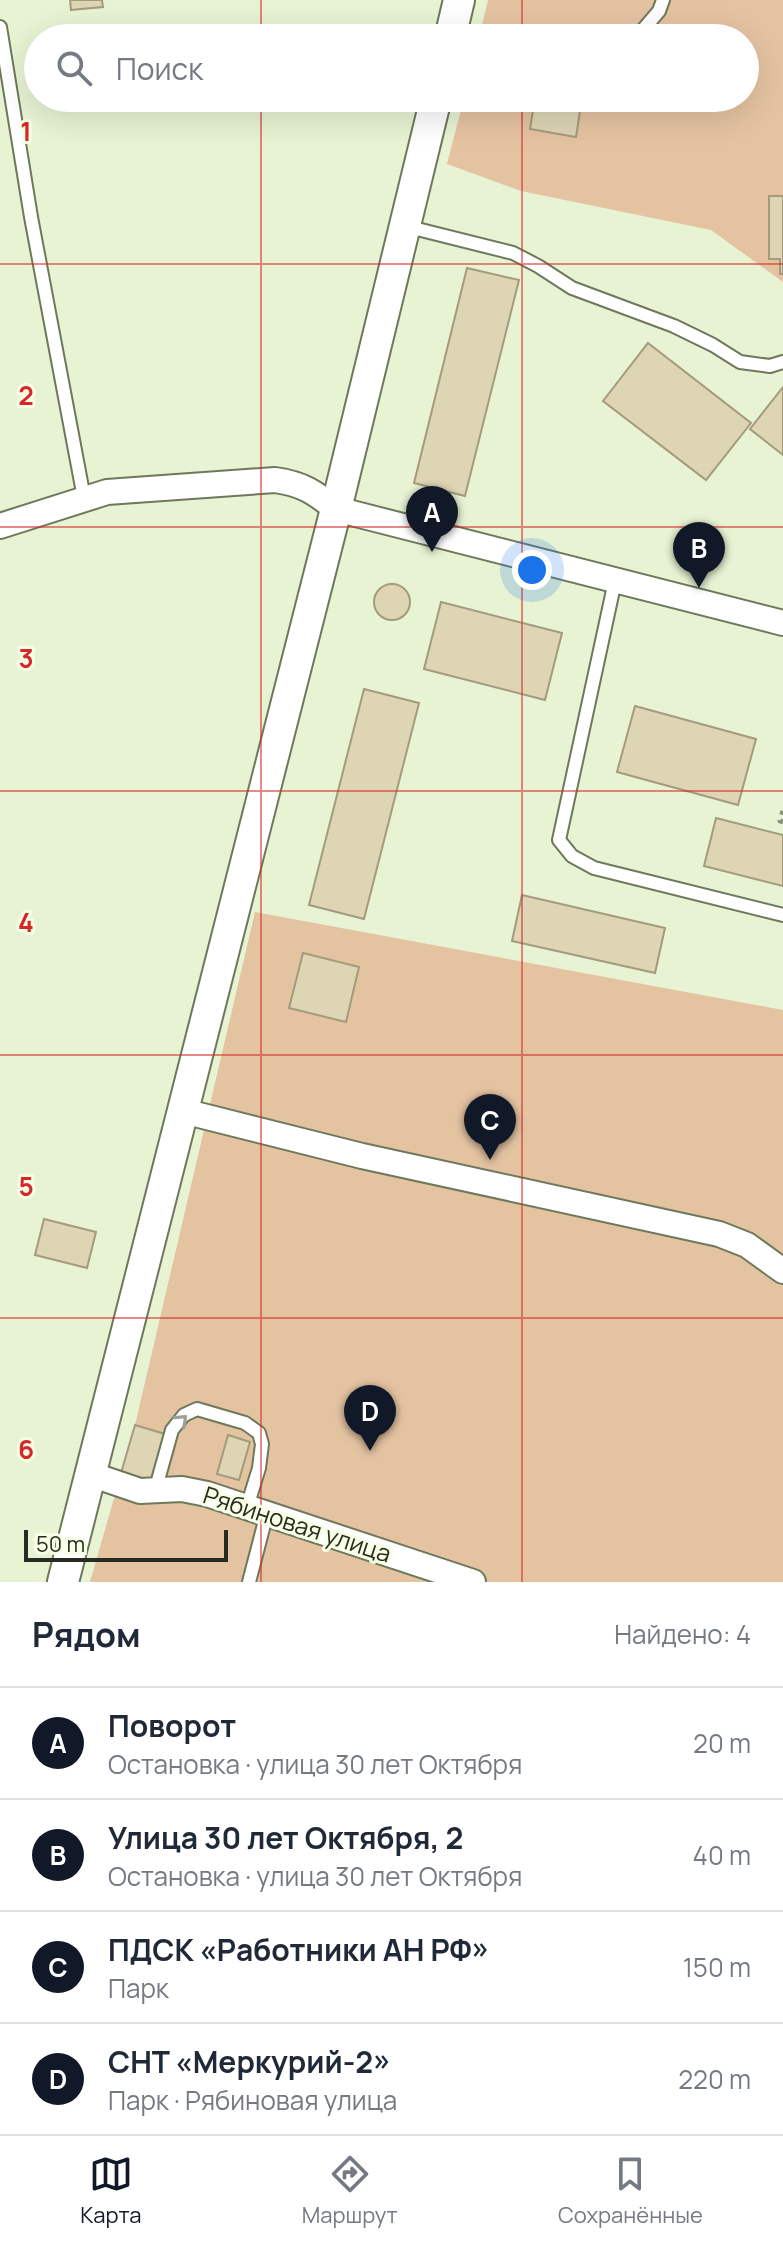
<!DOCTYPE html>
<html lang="ru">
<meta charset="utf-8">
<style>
:root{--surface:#fff;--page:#f6f6f7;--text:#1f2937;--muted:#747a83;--line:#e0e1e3;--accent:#111827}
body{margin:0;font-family:Manrope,sans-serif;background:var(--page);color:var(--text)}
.scale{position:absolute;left:24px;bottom:20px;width:204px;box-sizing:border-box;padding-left:8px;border:4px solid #282c20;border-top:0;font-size:22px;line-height:28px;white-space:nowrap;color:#282c20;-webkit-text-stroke:6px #f6ffe5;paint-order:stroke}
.you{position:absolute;left:532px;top:570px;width:28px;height:28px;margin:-20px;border:6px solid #fff;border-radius:50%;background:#1a73e8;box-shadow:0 0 0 12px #1a73e833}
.badge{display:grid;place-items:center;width:52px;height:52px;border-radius:50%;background:var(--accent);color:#fff;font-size:26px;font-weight:700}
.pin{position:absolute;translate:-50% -66px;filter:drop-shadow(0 2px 4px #0008)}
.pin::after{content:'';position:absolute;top:42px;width:28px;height:24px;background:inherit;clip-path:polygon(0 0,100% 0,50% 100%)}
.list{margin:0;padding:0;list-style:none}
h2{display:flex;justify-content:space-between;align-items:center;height:104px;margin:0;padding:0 32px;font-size:34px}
h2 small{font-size:26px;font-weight:400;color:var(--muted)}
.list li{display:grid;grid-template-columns:52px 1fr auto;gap:24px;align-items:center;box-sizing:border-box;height:112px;padding:0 32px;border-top:2px solid var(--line)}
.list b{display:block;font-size:30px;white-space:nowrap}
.list p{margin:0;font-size:26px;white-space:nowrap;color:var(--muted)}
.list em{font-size:26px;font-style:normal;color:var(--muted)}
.icon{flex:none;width:44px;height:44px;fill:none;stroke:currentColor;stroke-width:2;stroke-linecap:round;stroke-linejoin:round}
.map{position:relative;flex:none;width:783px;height:1582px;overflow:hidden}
.search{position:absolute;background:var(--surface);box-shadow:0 8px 32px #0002;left:24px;right:24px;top:24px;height:88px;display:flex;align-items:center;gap:20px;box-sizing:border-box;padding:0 28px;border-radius:44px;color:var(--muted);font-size:30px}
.sheet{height:552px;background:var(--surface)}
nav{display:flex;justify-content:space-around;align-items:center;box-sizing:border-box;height:112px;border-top:2px solid var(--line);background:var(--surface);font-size:22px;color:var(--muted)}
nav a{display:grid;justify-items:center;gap:4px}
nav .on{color:var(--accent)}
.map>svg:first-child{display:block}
.green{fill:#e4c3a1}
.building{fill:#ddd5b4;stroke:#a39b7c;stroke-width:2}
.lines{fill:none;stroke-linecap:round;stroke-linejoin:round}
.service-casing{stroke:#6e785b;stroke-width:16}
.minor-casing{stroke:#6e785b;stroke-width:28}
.tertiary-casing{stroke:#6e785b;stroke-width:34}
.path{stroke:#88907a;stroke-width:5;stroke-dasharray:4 6;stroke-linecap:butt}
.service{stroke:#fff;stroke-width:12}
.minor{stroke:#fff;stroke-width:24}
.tertiary{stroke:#fff;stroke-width:30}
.oneway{stroke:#9ea09b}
.grid{fill:none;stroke:#d62828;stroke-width:2;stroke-opacity:0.55}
.labels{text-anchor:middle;stroke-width:6;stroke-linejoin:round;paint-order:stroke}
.street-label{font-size:24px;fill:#282c20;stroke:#f6ffe5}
.grid-label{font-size:26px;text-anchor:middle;font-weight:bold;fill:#d62828;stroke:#f6ffe5;stroke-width:6;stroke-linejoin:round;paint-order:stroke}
</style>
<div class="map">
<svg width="783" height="1582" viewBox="0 0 783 1582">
<rect width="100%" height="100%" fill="#e8f3d3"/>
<g class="green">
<polygon points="488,0 783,0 783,282 711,230 521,191 447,164 464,98 745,98 745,38 479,38"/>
<polygon points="255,912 783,1010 783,1582 90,1582 135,1425"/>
</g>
<g class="building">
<polygon points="70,0 102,0 103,7 71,10"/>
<polygon points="535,98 582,98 576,137 530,129"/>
<polygon points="769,196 783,196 783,274 780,274 780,259 769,259"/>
<polygon points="467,268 519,280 465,496 414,483"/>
<polygon points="648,343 751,423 706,480 603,401"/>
<polygon points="783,387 783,455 750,429"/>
<circle cx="392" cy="602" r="18"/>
<polygon points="441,602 562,633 545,700 424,669"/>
<polygon points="364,689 419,703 364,919 309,905"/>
<polygon points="635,706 756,739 738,805 617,772"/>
<polygon points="716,818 783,835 783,886 704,866"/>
<polygon points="522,895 665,928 655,973 512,941"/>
<polygon points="303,953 359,967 346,1022 289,1008"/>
<polygon points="44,1219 96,1232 87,1268 35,1255"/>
<polygon points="135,1425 165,1434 151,1482 121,1473"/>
<polygon points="228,1435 250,1442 239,1480 217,1474"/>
</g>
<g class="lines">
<g class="service-casing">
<g id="service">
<polyline points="0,27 31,217 84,498"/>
<polyline points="636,38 659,11 663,0"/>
<polyline points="405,226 513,253 538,266 572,288 674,326 713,345 740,362 770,366 783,362"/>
<polyline points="615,581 559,840 572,856 594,868 783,915"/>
<polyline points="155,1491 172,1430 184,1415 197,1409 245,1423 259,1433 262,1444 259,1468 247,1507"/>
<polyline points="249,1582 267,1513"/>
</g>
</g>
<g class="minor-casing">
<g id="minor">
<path d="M 0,526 L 107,492 L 275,480 C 303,484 314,492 336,509 L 783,623"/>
<polyline points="183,1111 362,1156 719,1234 747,1245 783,1271"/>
<polyline points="90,1474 140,1491 182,1489 207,1494 473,1582"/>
</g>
</g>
<g class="tertiary-casing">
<g id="tertiary">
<polyline points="450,38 459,0"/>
<polyline points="63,1582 336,509 436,98"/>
</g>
</g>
<polyline class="path" points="783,811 780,821 783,822"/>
<use href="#service" class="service"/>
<use href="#minor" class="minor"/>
<use href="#tertiary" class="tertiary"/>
</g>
<defs><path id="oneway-chevron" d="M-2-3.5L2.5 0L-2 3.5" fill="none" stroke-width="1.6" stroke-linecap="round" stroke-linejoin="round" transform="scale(2)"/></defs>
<use class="oneway" href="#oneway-chevron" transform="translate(182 1420) rotate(-43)"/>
<path class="grid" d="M 261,0 L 261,38M 522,0 L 522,38M 261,98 L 261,1582M 522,98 L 522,1582M 0,264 L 783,264M 0,527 L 783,527M 0,791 L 783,791M 0,1055 L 783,1055M 0,1318 L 783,1318"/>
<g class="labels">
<g class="street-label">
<text transform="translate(297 1525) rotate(18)" y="8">Рябиновая улица</text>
</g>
</g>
<g class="grid-label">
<text x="26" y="141">1</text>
<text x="26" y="405">2</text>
<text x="26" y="668">3</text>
<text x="26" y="932">4</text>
<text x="26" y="1196">5</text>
<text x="26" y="1459">6</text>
</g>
</svg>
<div class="scale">50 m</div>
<div class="you"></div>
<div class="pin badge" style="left:432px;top:552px">A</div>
<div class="pin badge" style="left:699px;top:588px">B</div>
<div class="pin badge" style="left:490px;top:1160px">C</div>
<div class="pin badge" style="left:370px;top:1451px">D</div>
<div class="search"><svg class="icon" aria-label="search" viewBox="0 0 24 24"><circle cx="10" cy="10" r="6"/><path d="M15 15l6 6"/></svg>Поиск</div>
</div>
<section class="sheet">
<h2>Рядом<small>Найдено: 4</small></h2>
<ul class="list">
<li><span class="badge">A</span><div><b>Поворот</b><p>Остановка · улица 30 лет Октября</p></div><em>20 m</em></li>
<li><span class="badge">B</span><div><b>Улица 30 лет Октября, 2</b><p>Остановка · улица 30 лет Октября</p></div><em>40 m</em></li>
<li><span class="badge">C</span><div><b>ПДСК «Работники АН РФ»</b><p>Парк</p></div><em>150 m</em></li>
<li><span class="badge">D</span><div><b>СНТ «Меркурий-2»</b><p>Парк · Рябиновая улица</p></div><em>220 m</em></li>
</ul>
</section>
<nav>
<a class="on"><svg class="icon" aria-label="map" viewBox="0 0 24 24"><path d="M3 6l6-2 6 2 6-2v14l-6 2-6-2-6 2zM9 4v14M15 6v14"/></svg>Карта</a>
<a><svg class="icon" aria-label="directions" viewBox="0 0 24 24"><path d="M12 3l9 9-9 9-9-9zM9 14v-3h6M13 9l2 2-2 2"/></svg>Маршрут</a>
<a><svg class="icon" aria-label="saved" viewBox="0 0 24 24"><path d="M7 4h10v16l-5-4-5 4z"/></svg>Сохранённые</a>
</nav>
